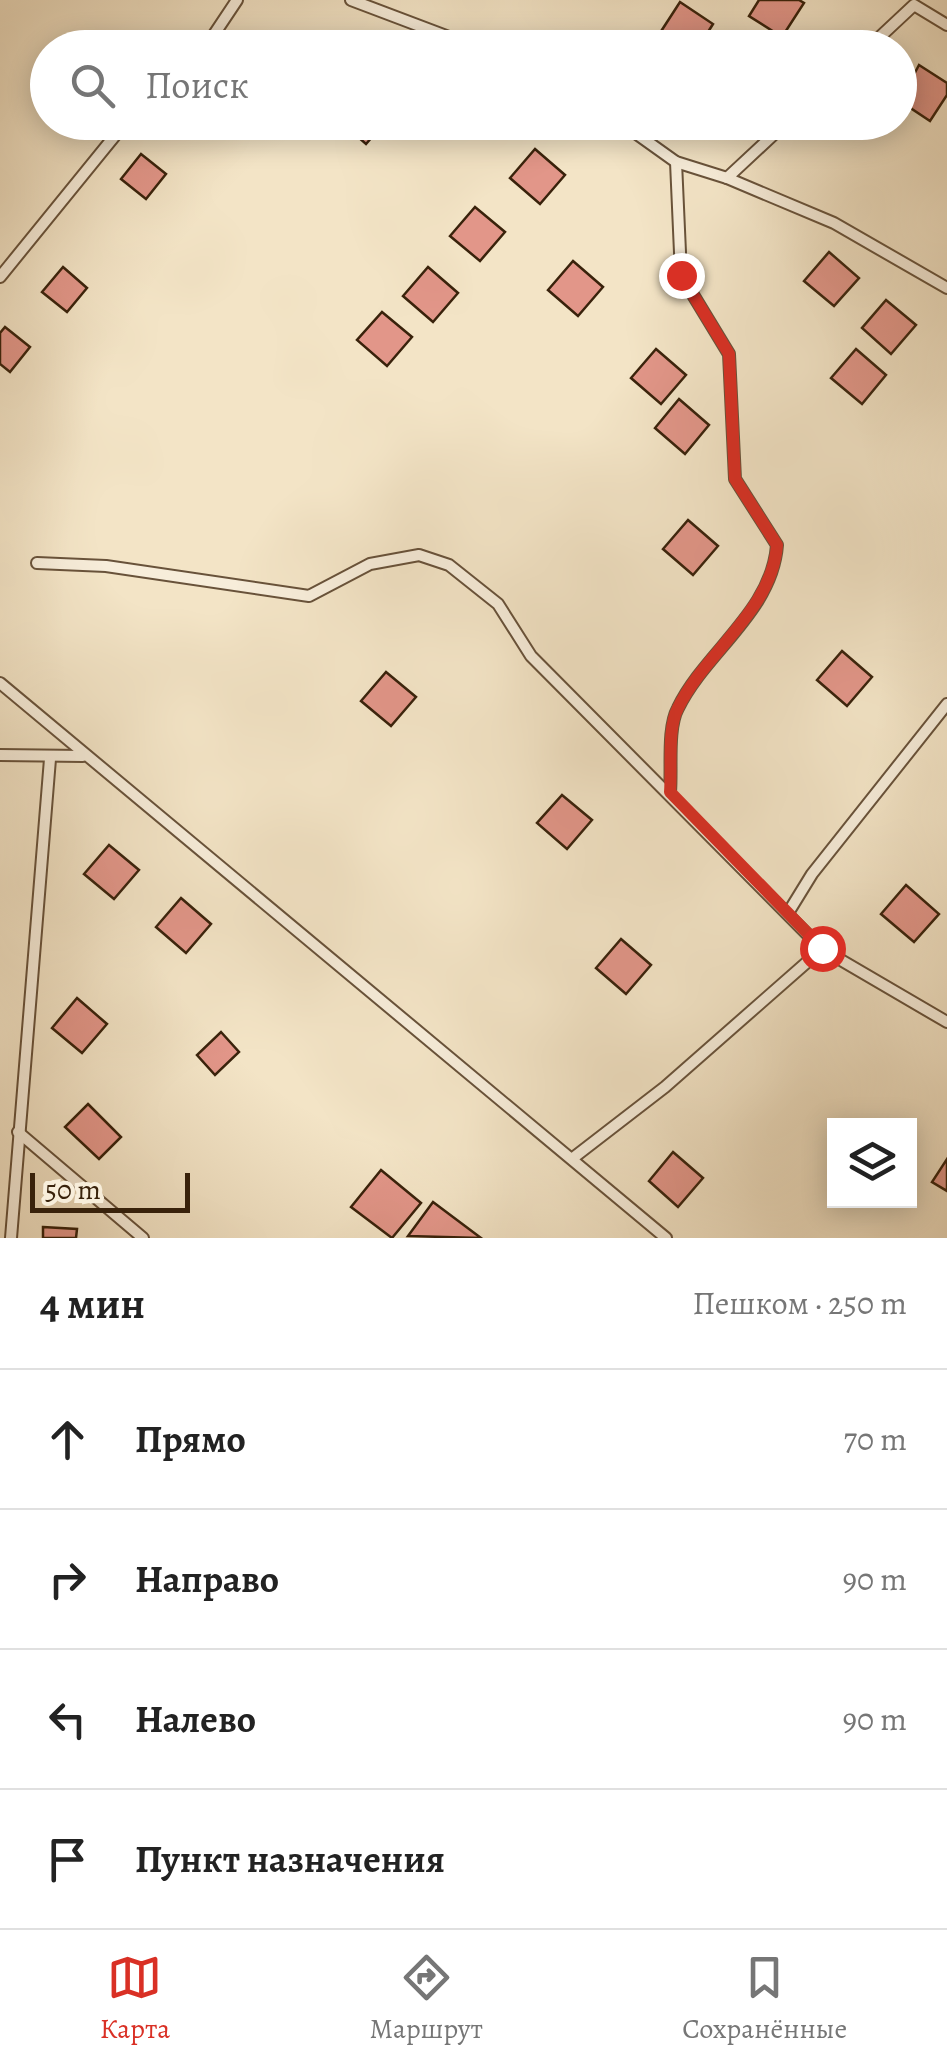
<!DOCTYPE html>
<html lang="ru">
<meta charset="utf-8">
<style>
:root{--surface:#fff;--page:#f2f2f2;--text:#222;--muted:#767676;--line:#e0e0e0;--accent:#d93025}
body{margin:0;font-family:Alegreya,serif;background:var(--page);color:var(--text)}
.controls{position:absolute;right:30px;bottom:30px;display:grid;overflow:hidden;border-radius:0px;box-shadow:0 5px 25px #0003}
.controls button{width:90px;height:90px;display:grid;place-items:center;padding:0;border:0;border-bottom:2px solid var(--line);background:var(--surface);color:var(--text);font:50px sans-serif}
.scale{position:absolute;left:30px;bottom:25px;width:160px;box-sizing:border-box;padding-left:10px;border:5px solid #39220b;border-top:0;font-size:28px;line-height:35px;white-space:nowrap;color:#39220b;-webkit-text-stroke:8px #f7edda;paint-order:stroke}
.stop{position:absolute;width:30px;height:30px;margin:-22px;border:8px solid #d93025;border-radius:50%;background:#fff}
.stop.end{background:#d93025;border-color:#fff;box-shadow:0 2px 10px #0008}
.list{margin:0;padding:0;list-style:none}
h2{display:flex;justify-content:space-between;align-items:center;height:130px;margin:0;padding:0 40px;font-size:42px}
h2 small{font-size:32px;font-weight:400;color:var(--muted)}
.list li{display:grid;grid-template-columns:65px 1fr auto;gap:30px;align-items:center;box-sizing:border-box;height:140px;padding:0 40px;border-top:2px solid var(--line)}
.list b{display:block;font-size:38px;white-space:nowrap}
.list em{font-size:32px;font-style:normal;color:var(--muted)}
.icon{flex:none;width:55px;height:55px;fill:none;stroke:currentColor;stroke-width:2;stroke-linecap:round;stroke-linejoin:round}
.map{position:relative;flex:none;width:947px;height:1238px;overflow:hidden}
.search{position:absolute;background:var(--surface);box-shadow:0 5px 25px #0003;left:30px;right:30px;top:30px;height:110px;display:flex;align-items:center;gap:25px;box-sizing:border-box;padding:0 35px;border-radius:55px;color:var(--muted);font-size:38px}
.sheet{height:690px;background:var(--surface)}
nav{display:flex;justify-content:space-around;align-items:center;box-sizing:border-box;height:140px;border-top:2px solid var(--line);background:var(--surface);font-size:28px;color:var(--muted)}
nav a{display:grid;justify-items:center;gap:5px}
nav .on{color:var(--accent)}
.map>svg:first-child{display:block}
.building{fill:#e29689;stroke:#39220b;stroke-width:2.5}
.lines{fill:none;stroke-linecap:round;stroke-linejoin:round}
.service-casing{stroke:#68523a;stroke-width:14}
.service{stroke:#f7edda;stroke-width:10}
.route{stroke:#d93025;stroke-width:12}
</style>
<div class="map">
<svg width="947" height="1238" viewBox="0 0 947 1238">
<rect width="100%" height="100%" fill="#f3e4c6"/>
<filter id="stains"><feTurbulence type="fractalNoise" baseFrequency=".002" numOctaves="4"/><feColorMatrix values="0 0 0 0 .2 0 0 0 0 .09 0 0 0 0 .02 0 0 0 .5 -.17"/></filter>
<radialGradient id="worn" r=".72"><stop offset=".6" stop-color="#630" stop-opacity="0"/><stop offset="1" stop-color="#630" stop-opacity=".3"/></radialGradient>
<g class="building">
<polygon points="759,0 799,0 804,3 782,37 749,16"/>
<polygon points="680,2 713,24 698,48 676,48 658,36"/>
<polygon points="919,65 947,83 947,95 930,121 900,101"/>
<polygon points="341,122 385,122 366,144"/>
<polygon points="535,149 565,175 540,204 510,178"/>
<polygon points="141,154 166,174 146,199 121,179"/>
<polygon points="475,207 505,232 480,261 450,236"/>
<polygon points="829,252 859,278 834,306 804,281"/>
<polygon points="573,261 603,287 578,316 548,290"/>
<polygon points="63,267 87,288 67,312 42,292"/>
<polygon points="428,267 458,293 433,322 403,296"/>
<polygon points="886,300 916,325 891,354 862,328"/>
<polygon points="382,312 412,337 387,366 357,340"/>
<polygon points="5,327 30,347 10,372 0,364 0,333"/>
<polygon points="656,349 686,375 661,404 631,378"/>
<polygon points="856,349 886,375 862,404 831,378"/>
<polygon points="679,399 709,425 685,454 655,428"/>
<polygon points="688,520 718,546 693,575 663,549"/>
<polygon points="842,651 872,677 847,706 817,680"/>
<polygon points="386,672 416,697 391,726 361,701"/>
<polygon points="562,795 592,820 567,849 537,823"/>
<polygon points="109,845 139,870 114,899 84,874"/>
<polygon points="906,885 939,914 914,942 881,914"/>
<polygon points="181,898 211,924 186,953 156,927"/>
<polygon points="621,939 651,965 626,994 596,968"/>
<polygon points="77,998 107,1024 82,1053 52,1028"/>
<polygon points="221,1032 239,1052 215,1075 197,1055"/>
<polygon points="88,1104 121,1137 99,1159 65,1127"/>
<polygon points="673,1152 703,1178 678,1207 649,1181"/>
<polygon points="947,1159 947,1191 932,1182"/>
<polygon points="381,1170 421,1203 392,1238 351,1207"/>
<polygon points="433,1202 481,1238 408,1236"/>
<polygon points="43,1227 77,1229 76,1238 43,1238"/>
</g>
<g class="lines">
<g class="service-casing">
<g id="service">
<polyline points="351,0 478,48"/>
<polyline points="205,48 237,0"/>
<polyline points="868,48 914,5 947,25"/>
<polyline points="620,122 676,162 727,178"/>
<polyline points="787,122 727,178 834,223 947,288"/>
<polyline points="0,277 126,122"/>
<polyline points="37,563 106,566 309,596 370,564 419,555 449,565 498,604 531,656 822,949 665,1087 573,1158"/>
<polyline points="0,683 666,1238"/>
<polyline points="0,755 83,756"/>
<path d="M 670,792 C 672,768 667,728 678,708 C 705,652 772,612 777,545 L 735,479 L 729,354 L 681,275 L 676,162"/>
<polyline points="788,913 812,874 947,704"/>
<polyline points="822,949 947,1022"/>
<polyline points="18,1132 143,1238"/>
<polyline points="11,1238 50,759"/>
</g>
</g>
<use href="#service" class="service"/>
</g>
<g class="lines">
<path class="route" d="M 681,275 L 729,354 L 735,479 L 777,545 C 772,611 705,652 678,708 C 667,728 672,768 670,792 L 822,948"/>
</g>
<rect width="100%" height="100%" filter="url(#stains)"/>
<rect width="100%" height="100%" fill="url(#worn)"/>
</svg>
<div class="controls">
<button><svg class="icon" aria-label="layers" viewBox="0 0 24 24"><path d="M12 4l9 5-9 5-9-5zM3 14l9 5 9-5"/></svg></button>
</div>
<div class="scale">50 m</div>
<div class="stop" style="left:822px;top:948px"></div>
<div class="stop end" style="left:681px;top:275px"></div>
<div class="search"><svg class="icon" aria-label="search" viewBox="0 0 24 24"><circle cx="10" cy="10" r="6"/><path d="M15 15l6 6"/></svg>Поиск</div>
</div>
<section class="sheet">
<h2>4 мин<small>Пешком · 250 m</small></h2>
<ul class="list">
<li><svg class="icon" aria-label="ahead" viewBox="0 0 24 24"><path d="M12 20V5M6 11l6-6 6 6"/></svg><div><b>Прямо</b></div><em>70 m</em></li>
<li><svg class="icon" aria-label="right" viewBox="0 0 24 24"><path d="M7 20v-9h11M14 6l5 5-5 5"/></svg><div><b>Направо</b></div><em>90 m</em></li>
<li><svg class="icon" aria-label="left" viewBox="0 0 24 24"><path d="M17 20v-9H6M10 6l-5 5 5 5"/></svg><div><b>Налево</b></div><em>90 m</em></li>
<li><svg class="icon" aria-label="arrive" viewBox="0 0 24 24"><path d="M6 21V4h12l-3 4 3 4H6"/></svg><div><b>Пункт назначения</b></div></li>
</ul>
</section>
<nav>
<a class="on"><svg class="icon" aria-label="map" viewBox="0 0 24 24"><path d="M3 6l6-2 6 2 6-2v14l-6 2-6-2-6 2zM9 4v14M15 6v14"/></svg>Карта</a>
<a><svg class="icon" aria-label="directions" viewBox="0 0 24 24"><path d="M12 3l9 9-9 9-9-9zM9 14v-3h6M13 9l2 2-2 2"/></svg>Маршрут</a>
<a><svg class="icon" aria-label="saved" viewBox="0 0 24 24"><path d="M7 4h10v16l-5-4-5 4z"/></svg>Сохранённые</a>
</nav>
